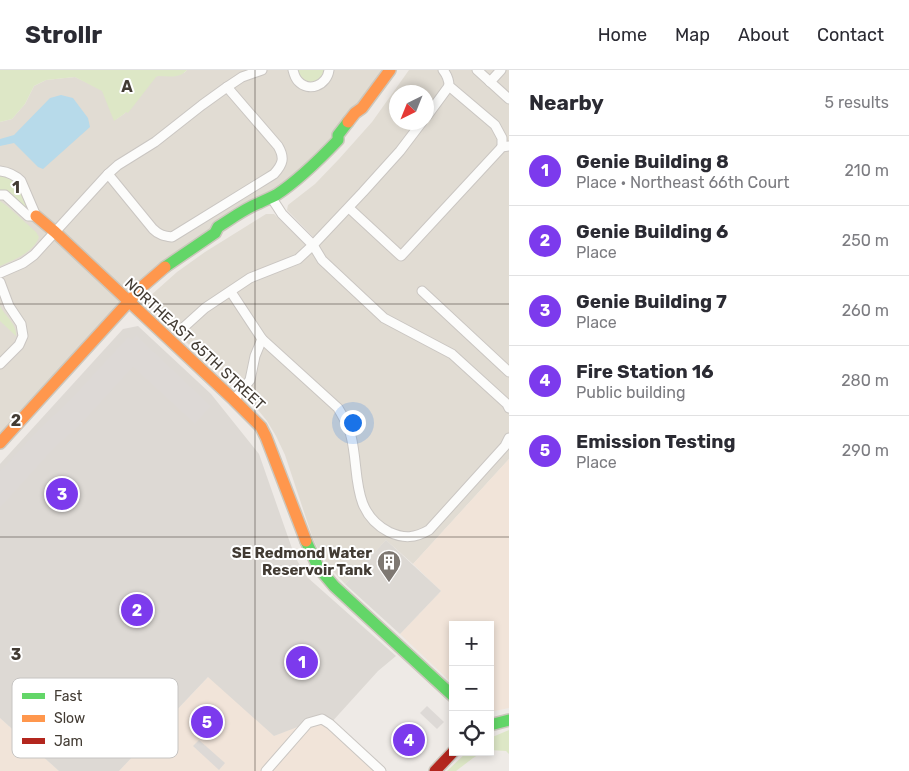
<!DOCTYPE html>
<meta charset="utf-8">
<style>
:root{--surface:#fff;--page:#f2f2f3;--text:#2b2b33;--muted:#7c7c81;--line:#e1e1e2;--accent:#7c3aed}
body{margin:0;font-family:Rubik,sans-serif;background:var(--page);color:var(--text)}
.controls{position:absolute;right:15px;bottom:15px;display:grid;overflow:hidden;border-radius:0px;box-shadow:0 2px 8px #0003}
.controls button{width:45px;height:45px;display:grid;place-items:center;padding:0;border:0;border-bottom:1px solid var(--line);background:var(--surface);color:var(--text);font:25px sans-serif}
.compass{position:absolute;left:389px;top:15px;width:45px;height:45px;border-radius:50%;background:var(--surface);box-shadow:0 2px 8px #0003;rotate:223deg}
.you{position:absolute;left:352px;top:352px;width:18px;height:18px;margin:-12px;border:4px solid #fff;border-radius:50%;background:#1a73e8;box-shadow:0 0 0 8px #1a73e833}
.badge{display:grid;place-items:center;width:32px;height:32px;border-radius:50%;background:var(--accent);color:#fff;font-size:16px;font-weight:700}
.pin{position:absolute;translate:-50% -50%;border:2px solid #fff;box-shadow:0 1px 5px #0006}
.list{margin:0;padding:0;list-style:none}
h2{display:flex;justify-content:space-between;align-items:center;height:65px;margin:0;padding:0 20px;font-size:21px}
h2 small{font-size:16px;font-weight:400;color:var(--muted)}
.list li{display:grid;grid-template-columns:32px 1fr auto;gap:15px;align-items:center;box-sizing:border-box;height:70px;padding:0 20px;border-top:1px solid var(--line)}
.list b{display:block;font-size:19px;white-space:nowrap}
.list p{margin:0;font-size:16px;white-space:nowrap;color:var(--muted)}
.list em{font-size:16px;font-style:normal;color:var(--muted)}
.icon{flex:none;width:28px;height:28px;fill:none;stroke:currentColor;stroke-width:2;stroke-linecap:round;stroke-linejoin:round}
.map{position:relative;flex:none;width:509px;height:701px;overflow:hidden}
header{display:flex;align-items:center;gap:30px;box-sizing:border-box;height:70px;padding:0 25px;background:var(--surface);border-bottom:1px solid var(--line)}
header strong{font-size:24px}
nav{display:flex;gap:28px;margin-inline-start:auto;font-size:18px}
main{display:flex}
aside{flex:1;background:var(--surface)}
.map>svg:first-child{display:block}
.residential{fill:#e1dcd3;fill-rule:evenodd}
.commercial{fill:#f1e4d9}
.industrial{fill:#ddd9d4}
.green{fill:#dde7c6}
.parking{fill:#ddd9d6}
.water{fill:#b7daea}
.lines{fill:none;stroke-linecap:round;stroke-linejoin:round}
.street-casing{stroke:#cac6c2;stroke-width:11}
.fast-casing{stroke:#ccc7bd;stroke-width:14}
.slow-casing{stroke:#ccc7bd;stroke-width:14}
.jam-casing{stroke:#ccc7bd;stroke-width:14}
.street{stroke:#fcfcfb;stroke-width:9}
.fast{stroke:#63d668;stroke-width:11}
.slow{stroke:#ff974d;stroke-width:11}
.jam{stroke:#b3261e;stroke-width:11}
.grid{fill:none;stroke:#423b33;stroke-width:1;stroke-opacity:0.55}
.labels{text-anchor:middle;stroke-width:4;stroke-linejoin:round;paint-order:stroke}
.street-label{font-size:15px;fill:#423b33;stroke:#fff}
.poi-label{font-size:15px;font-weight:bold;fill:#423b33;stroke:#fff;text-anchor:end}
.key{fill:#fff;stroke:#c6c4c2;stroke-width:1}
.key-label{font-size:14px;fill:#423b33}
.grid-label{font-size:16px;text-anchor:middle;font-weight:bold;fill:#423b33;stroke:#fff;stroke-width:4;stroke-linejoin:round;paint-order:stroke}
</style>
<header>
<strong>Strollr</strong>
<nav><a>Home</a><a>Map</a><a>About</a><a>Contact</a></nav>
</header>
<main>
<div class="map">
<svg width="509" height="701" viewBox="0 0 509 701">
<rect width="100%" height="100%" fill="#eeeae6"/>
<g class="residential">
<polygon points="187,0 390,0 327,82 178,188 0,373 0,52 12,49 25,34 34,16 46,10 75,7 102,20 115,50 124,44 154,5 184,3"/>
<path d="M 409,0 L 509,0 L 509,389 L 413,494 L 386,470 L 345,514 L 332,500 L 322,486 L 313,469 L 285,385 L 276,366 L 267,351 L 250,330 L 154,243 L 149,237 L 147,232 L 149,227 L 177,202 L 205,182 L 266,144 L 274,144 L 302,171 L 321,175 L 287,140 L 288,135 L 315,114 L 339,89 L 372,52 ZM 397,22 L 427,22 L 427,52 L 397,52 Z"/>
</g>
<g class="commercial">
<polygon points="509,389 509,638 490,642 490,555 453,555 453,614 400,564 441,521 413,494"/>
<polygon points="209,606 274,666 314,650 330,654 374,701 119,701"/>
<polygon points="0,648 59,701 0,701"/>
</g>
<g class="industrial">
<polygon points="138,256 211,324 259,384 295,487 307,507 396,586 378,601 330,654 308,653 274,666 208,607 119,701 59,701 0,648 0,394 123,259"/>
<polygon points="386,470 441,521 400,564 345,514"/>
</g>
<g class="green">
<path d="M 0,0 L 187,0 C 179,9 169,6 158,6 L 156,7 L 128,43 L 126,42 L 124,44 L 114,51 L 102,21 L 75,7 L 46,10 L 34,16 L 25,34 L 12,49 L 0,52 Z"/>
<path d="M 297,0 L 324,0 C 322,9 318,11 309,13 L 301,8 Z"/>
<polygon points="0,104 17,111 33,145 0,123"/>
<path d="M 0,131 L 7,136 L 36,162 L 39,167 C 33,183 15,189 0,196 Z"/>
<path d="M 0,236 C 5,246 17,254 16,266 L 0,251 Z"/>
<polygon points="509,660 509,684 506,681 490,680 490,668"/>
<polygon points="467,682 483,682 473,688 456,701 447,701"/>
</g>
<g class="parking">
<polygon points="136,265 211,336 195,354 133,297 78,357 55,377 0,438 0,401 39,359 69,331 128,267 132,270"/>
<polygon points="427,636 444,652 437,659 420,643"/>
<polygon points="199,670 225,693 219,700 193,676"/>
</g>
<polygon class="water" points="61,25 73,28 88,48 90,57 43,99 38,97 14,73 0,76 0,69 14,65 50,28"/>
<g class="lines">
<g class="street-casing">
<g id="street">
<path d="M 293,0 C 294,4 295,8 298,11 C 309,23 327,15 329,0"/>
<path d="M 443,0 C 447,5 449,9 449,16 L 495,55 L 502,68 L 502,77"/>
<polyline points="477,0 509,29"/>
<polyline points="490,12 501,0"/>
<polyline points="427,46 449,16"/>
<path d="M 0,101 C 8,102 15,105 21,111 L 36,146 L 28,146 L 5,125 L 0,125"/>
<path d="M 108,104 L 153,159 C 159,165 164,166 172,167 L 274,104 C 283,94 285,88 278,76 L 227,17"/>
<polyline points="271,127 282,144 313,175 322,190 384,248 452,284 507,334 509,338"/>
<polyline points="349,138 401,186 502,77 509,76"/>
<polyline points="0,203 23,193 34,185 108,104 118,95 155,72 202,35 227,17 242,7 262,0"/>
<polyline points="0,212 9,236 21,254 23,266 19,275 0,294"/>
<polyline points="422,221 509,302"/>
<path d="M 231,222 L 262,269 L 338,338 C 343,347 349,356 351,366 C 360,401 350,442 389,462 C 404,469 415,468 429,460 L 505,376 L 509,368"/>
<polyline points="184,257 205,238 250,208 298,189 313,175 363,122 400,81 422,52"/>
<polyline points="234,330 250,310 255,286 262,269"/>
<polyline points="266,701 308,653 322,649 330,654 381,701"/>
</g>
</g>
<g class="fast-casing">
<g id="fast">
<path d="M 165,197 L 215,163 L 218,157 C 231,149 244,139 259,133 C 265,130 270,128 276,125 C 299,110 319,90 338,70 L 338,65 L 348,52"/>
<polyline points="306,471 318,497 334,516 453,626"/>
<polyline points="490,655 509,650"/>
</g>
</g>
<g class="slow-casing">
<g id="slow">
<polyline points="348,52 355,43 362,38 390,0"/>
<polyline points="36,146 55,162 234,330 261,357 266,367 306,471"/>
<polyline points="0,373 143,216 165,197"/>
</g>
</g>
<g class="jam-casing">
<polyline id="jam" points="435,701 453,682"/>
</g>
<use href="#street" class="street"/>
<use href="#fast" class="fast"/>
<use href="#slow" class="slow"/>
<use href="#jam" class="jam"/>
</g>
<path class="grid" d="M 255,0 L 255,701M 0,234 L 509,234M 0,467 L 509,467"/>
<defs>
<g id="building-pin" transform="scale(1.25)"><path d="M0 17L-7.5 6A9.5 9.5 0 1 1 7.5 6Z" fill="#7e7872" stroke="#fff"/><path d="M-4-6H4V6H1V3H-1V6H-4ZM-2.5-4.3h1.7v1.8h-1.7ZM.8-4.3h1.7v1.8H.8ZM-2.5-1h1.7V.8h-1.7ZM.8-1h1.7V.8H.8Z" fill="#fff"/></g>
</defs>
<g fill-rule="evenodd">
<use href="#building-pin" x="389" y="492"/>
</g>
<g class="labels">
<g class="street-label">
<text transform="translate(195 274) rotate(43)" y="5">NORTHEAST 65TH STREET</text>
</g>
<g class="poi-label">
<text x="372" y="488">SE Redmond Water<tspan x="372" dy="17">Reservoir Tank</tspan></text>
</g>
</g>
<rect x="12" y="608" width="166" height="80" rx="8" class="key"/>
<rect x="22" y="623" width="23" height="6" fill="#63d668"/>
<rect x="22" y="645" width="23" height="7" fill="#ff974d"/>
<rect x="22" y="668" width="23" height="6" fill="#b3261e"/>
<g class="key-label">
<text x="54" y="631">Fast</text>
<text x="54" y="653">Slow</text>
<text x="54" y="676">Jam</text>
</g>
<g class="grid-label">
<text x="127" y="22">A</text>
<text x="16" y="123">1</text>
<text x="16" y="356">2</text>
<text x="16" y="590">3</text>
</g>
</svg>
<div class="controls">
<button>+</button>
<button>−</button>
<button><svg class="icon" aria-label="locate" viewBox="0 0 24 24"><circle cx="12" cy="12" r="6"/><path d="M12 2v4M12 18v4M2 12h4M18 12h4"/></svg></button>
</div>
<svg class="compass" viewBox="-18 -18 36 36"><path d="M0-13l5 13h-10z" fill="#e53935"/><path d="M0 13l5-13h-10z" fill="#7c7c81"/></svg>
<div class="you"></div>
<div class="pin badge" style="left:302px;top:592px">1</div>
<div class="pin badge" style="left:137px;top:540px">2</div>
<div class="pin badge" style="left:62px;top:424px">3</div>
<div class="pin badge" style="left:409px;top:670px">4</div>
<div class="pin badge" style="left:207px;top:652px">5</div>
</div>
<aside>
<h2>Nearby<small>5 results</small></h2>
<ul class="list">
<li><span class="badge">1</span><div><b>Genie Building 8</b><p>Place · Northeast 66th Court</p></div><em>210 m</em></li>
<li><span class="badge">2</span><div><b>Genie Building 6</b><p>Place</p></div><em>250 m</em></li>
<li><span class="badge">3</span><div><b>Genie Building 7</b><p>Place</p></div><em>260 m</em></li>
<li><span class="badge">4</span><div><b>Fire Station 16</b><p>Public building</p></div><em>280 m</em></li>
<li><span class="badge">5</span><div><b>Emission Testing</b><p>Place</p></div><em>290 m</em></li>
</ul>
</aside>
</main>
